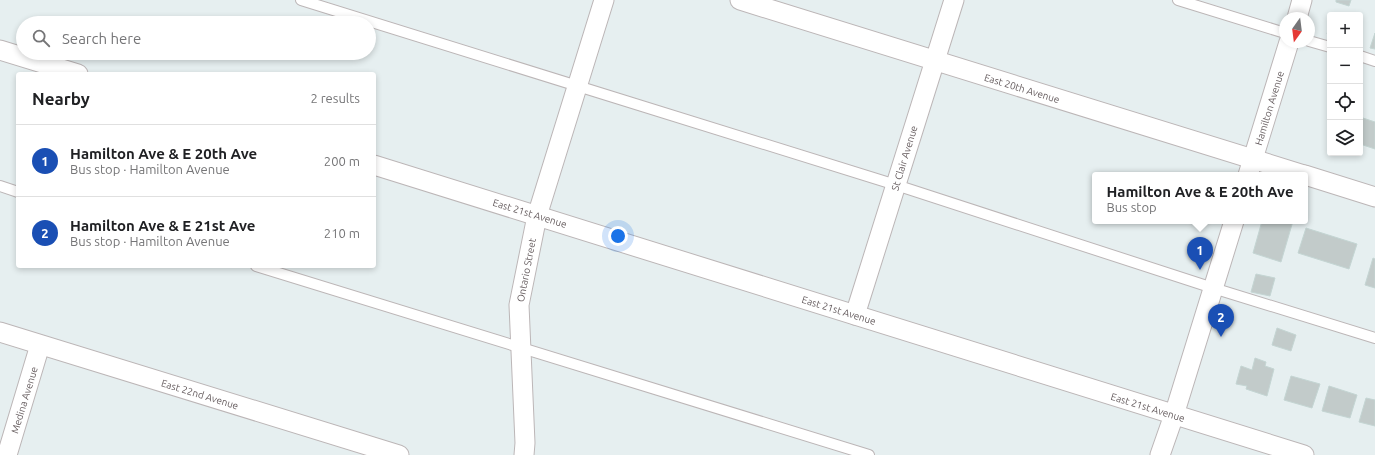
<!DOCTYPE html>
<meta charset="utf-8">
<style>
:root{--surface:#fff;--page:#f2f2f2;--text:#202124;--muted:#757577;--line:#e0e0e0;--accent:#1a73e8}
body{margin:0;font-family:Ubuntu,sans-serif;background:var(--page);color:var(--text)}
.controls{position:absolute;right:12px;top:12px;display:grid;overflow:hidden;border-radius:4px;box-shadow:0 2px 6px #0003}
.controls button{width:36px;height:36px;display:grid;place-items:center;padding:0;border:0;border-bottom:1px solid var(--line);background:var(--surface);color:var(--text);font:20px sans-serif}
.compass{position:absolute;left:1279px;top:12px;width:36px;height:36px;border-radius:50%;background:var(--surface);box-shadow:0 2px 6px #0003;rotate:194deg}
.you{position:absolute;left:618px;top:236px;width:14px;height:14px;margin:-10px;border:3px solid #fff;border-radius:50%;background:#1a73e8;box-shadow:0 0 0 6px #1a73e833}
.badge{display:grid;place-items:center;width:26px;height:26px;border-radius:50%;background:var(--accent);color:#fff;font-size:13px;font-weight:700}
.pin{position:absolute;translate:-50% -33px;filter:drop-shadow(0 1px 2px #0008)}
.pin::after{content:'';position:absolute;top:21px;width:14px;height:12px;background:inherit;clip-path:polygon(0 0,100% 0,50% 100%)}
.popup{position:absolute;left:1092px;top:172px;width:216px;height:52px;box-sizing:border-box;display:grid;place-content:center;border-radius:4px;background:var(--surface);filter:drop-shadow(0 1px 3px #0005);font-size:13px;white-space:nowrap;color:var(--muted)}
.popup b{font-size:15px;color:var(--text)}
.popup::after{content:'';position:absolute;left:50%;top:100%;margin-left:-8px;border:8px solid transparent;border-top-color:var(--surface)}
.list{margin:0;padding:0;list-style:none}
h2{display:flex;justify-content:space-between;align-items:center;height:52px;margin:0;padding:0 16px;font-size:17px}
h2 small{font-size:13px;font-weight:400;color:var(--muted)}
.list li{display:grid;grid-template-columns:26px 1fr auto;gap:12px;align-items:center;box-sizing:border-box;height:72px;padding:0 16px;border-top:1px solid var(--line)}
.list b{display:block;font-size:15px;white-space:nowrap}
.list p{margin:0;font-size:13px;white-space:nowrap;color:var(--muted)}
.list em{font-size:13px;font-style:normal;color:var(--muted)}
.icon{flex:none;width:22px;height:22px;fill:none;stroke:currentColor;stroke-width:2;stroke-linecap:round;stroke-linejoin:round}
.map{position:relative;flex:none;width:1375px;height:455px;overflow:hidden}
.search{position:absolute;background:var(--surface);box-shadow:0 2px 6px #0003;left:16px;top:16px;width:360px;height:44px;display:flex;align-items:center;gap:10px;box-sizing:border-box;padding:0 14px;border-radius:22px;color:var(--muted);font-size:15px}
.panel{position:absolute;background:var(--surface);box-shadow:0 2px 6px #0003;left:16px;top:72px;width:360px;height:196px;border-radius:4px}
.map>svg:first-child{display:block}
.building{fill:#c2cbca;stroke:#c4d5d3}
.lines{fill:none;stroke-linecap:round;stroke-linejoin:round}
.service-casing{stroke:#bcb6b7;stroke-width:12}
.minor-casing{stroke:#bcb6b7;stroke-width:21}
.service{stroke:#fff;stroke-width:10}
.minor{stroke:#fff;stroke-width:19}
.labels{text-anchor:middle;stroke-width:3.5;stroke-linejoin:round;paint-order:stroke}
.street-label{font-size:10px;fill:#665d5f;stroke:#fff}
</style>
<div class="map">
<svg width="1375" height="455" viewBox="0 0 1375 455">
<rect width="100%" height="100%" fill="#e6eff0"/>
<g class="building">
<polygon points="1336,0 1351,0 1349,6 1336,2"/>
<polygon points="1330,24 1330,35 1327,34"/>
<polygon points="1375,33 1375,49 1370,48"/>
<polygon points="1360,117 1375,122 1375,149 1360,144"/>
<polygon points="1262,221 1293,221 1281,262 1253,253"/>
<polygon points="1306,228 1357,244 1349,269 1298,253"/>
<polygon points="1373,258 1375,259 1375,288 1365,285"/>
<polygon points="1256,274 1275,278 1270,296 1251,292"/>
<polygon points="1277,328 1296,335 1291,351 1272,345"/>
<polygon points="1255,358 1266,362 1265,366 1274,369 1267,396 1246,389 1247,386 1236,384 1241,366 1252,370"/>
<polygon points="1291,376 1320,384 1312,408 1284,400"/>
<polygon points="1329,386 1357,395 1350,418 1322,411"/>
<polygon points="1366,398 1375,400 1375,426 1359,422"/>
</g>
<g class="lines">
<g class="service-casing">
<g id="service">
<polyline points="301,0 896,185 1213,288 1375,338"/>
<polyline points="1178,0 1285,33"/>
<polyline points="1309,41 1330,47"/>
<polyline points="1360,56 1375,61"/>
<polyline points="0,186 18,192"/>
<polyline points="256,266 869,455"/>
</g>
</g>
<g class="minor-casing">
<g id="minor">
<polyline points="740,0 1304,175"/>
<polyline points="1297,18 1302,0"/>
<polyline points="0,50 78,74"/>
<polyline points="374,165 1304,455"/>
<polyline points="1248,175 1289,42"/>
<polyline points="1305,175 1375,197"/>
<polyline points="855,315 954,0"/>
<polyline points="0,332 399,455"/>
<polyline points="7,455 40,345"/>
<polyline points="524,455 525,443 519,305 537,216 604,0"/>
<polyline points="1160,455 1174,415 1234,221"/>
</g>
</g>
<use href="#service" class="service"/>
<use href="#minor" class="minor"/>
</g>
<g class="labels">
<g class="street-label">
<text transform="translate(1022 88) rotate(17)" y="4">East 20th Avenue</text>
<text transform="translate(1269 108) rotate(-73)" y="4">Hamilton Avenue</text>
<text transform="translate(904 158) rotate(-73)" y="4">St Clair Avenue</text>
<text transform="translate(530 213) rotate(17)" y="4">East 21st Avenue</text>
<text transform="translate(526 270) rotate(-79)" y="4">Ontario Street</text>
<text transform="translate(839 310) rotate(17)" y="4">East 21st Avenue</text>
<text transform="translate(200 394) rotate(17)" y="4">East 22nd Avenue</text>
<text transform="translate(24 400) rotate(-73)" y="4">Medina Avenue</text>
<text transform="translate(1148 407) rotate(17)" y="4">East 21st Avenue</text>
</g>
</g>
</svg>
<div class="controls">
<button>+</button>
<button>−</button>
<button><svg class="icon" aria-label="locate" viewBox="0 0 24 24"><circle cx="12" cy="12" r="6"/><path d="M12 2v4M12 18v4M2 12h4M18 12h4"/></svg></button>
<button><svg class="icon" aria-label="layers" viewBox="0 0 24 24"><path d="M12 4l9 5-9 5-9-5zM3 14l9 5 9-5"/></svg></button>
</div>
<svg class="compass" viewBox="-18 -18 36 36"><path d="M0-13l5 13h-10z" fill="#e53935"/><path d="M0 13l5-13h-10z" fill="#757577"/></svg>
<div class="you"></div>
<div class="pin badge" style="left:1200px;top:270px;background:#1a4fb4">1</div>
<div class="popup"><b>Hamilton Ave &amp; E 20th Ave</b>Bus stop</div>
<div class="pin badge" style="left:1221px;top:337px;background:#1a4fb4">2</div>
<div class="search"><svg class="icon" aria-label="search" viewBox="0 0 24 24"><circle cx="10" cy="10" r="6"/><path d="M15 15l6 6"/></svg>Search here</div>
<section class="panel">
<h2>Nearby<small>2 results</small></h2>
<ul class="list">
<li><span class="badge" style="background:#1a4fb4">1</span><div><b>Hamilton Ave &amp; E 20th Ave</b><p>Bus stop · Hamilton Avenue</p></div><em>200 m</em></li>
<li><span class="badge" style="background:#1a4fb4">2</span><div><b>Hamilton Ave &amp; E 21st Ave</b><p>Bus stop · Hamilton Avenue</p></div><em>210 m</em></li>
</ul>
</section>
</div>
